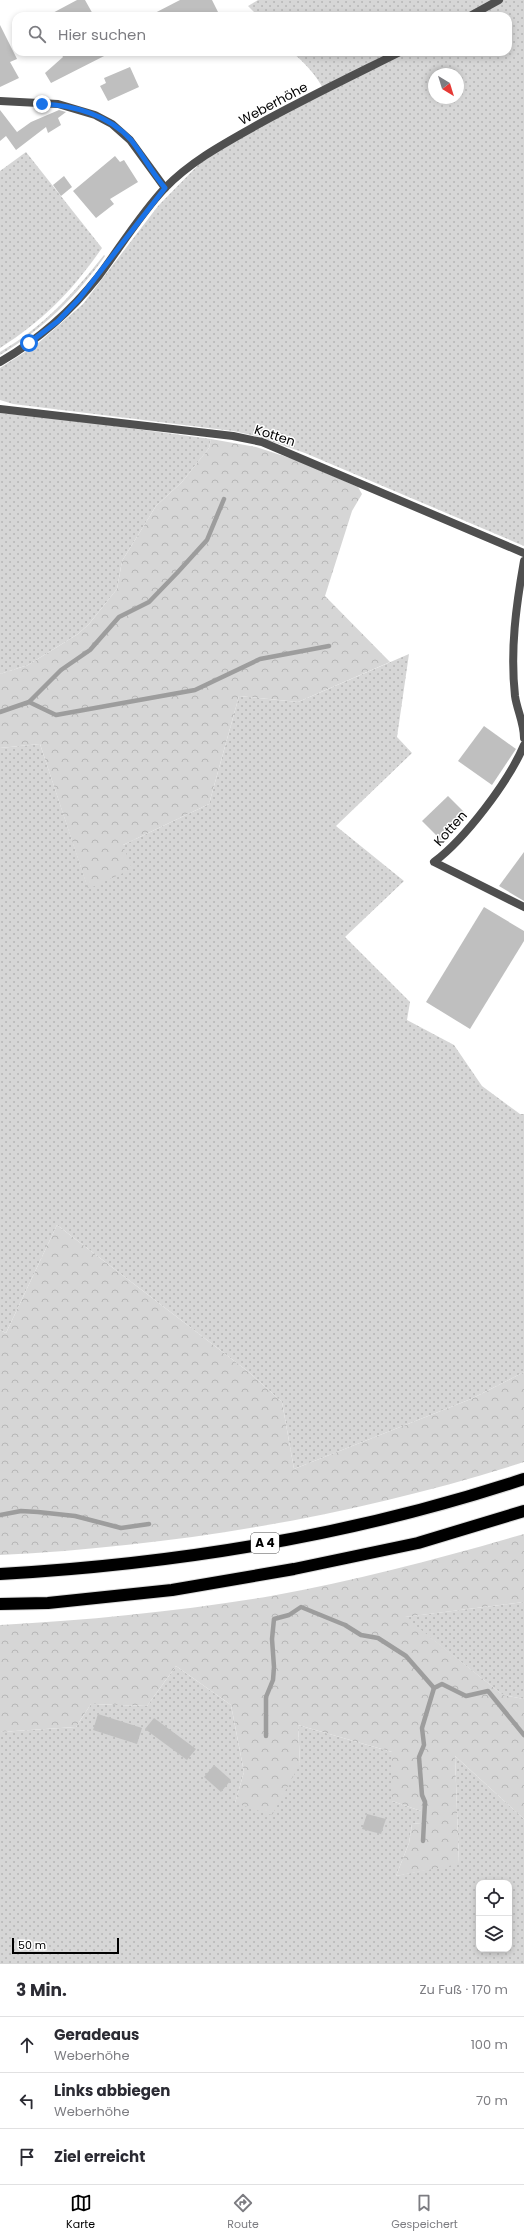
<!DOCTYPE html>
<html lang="de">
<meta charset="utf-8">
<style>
:root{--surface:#fff;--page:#f7f7f7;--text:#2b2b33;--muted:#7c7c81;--line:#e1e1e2;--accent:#000}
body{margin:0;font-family:Poppins,sans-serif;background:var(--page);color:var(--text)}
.controls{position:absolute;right:12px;bottom:12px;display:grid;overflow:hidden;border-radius:8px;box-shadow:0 2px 6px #0003}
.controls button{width:36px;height:36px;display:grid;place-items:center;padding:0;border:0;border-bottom:1px solid var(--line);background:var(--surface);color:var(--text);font:20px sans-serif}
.compass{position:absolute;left:428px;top:68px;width:36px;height:36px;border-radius:50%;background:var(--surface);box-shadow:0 2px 6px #0003;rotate:142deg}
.scale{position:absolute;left:12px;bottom:10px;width:107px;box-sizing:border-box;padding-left:4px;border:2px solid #000;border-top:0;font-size:11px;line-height:14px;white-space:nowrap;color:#000;-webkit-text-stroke:3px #fff;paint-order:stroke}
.stop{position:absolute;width:12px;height:12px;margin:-9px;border:3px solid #1a73e8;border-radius:50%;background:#fff}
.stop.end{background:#1a73e8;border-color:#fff;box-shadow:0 1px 4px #0008}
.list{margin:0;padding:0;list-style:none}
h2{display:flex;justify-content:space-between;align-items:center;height:52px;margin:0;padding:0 16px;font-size:17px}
h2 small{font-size:13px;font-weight:400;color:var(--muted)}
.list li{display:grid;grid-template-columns:26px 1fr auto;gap:12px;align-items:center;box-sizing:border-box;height:56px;padding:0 16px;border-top:1px solid var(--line)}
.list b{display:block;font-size:15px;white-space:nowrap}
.list p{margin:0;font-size:13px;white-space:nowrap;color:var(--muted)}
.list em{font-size:13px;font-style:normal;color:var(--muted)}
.icon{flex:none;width:22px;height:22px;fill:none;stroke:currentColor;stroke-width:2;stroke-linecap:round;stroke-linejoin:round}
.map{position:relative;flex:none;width:524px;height:1964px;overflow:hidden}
.search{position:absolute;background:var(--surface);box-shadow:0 2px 6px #0003;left:12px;right:12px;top:12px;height:44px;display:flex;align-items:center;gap:10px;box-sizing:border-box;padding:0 14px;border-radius:12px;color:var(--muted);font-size:15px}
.sheet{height:220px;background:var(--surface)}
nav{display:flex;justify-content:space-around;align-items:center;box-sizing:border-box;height:56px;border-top:1px solid var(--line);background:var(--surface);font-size:11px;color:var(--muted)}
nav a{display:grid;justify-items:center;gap:2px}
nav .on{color:var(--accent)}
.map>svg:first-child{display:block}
.grass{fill:url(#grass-dots);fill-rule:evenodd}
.forest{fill:url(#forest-crowns)}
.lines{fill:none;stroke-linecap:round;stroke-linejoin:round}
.stream{stroke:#9d9d9d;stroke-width:4.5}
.building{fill:#bfbfbf}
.motorway-casing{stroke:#dbdbdb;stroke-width:14}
.minor{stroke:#4f4f4f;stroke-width:8}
.motorway{stroke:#000;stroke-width:12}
.route{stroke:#1a73e8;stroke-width:5}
.labels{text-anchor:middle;stroke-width:3;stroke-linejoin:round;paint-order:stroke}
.shield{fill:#fff;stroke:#4c4c4c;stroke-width:1}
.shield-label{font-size:12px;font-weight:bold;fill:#000}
.street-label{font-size:13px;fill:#000;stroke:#fff}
</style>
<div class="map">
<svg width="524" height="1964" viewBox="0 0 524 1964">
<defs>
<pattern id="grass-dots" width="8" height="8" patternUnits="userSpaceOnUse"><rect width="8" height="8" fill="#d6d6d6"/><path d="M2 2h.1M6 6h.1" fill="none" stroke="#b6b6b6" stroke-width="1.8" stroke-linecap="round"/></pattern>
<pattern id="forest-crowns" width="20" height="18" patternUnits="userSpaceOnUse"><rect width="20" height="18" fill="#d6d6d6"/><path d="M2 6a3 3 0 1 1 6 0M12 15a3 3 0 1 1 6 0" fill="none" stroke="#b6b6b6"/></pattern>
</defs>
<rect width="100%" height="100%" fill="#fff"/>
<g class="grass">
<path d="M 258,0 L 524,0 L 524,546 L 305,453 L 256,436 L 233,431 L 13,404 L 0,400 L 0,368 L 36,345 L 83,304 L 158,206 L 215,148 L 324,90 C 316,75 305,63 292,52 L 508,52 L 508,16 L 258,16 L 248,6 ZM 434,74 L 458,74 L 458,98 L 434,98 Z"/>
<path d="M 26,152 L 102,248 C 71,292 45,319 0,348 L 0,171 Z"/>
<path d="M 104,255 L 105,256 C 77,296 42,330 0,355 L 0,352 C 42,328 74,293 104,255 Z"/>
<polygon points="0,413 77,421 211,439 209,448 182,482 156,506 122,561 117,589 89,624 78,634 28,665 0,674"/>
<polygon points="409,654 397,737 412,753 336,826 404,881 345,937 410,1002 407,1020 454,1045 482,1086 520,1114 524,1114 524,1372 471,1399 294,1469 282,1402 250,1373 57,1225 6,1333 0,1330 0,748 40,744 88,888 123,845 209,804 239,696 298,702"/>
<polygon points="524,1602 524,1699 503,1695 404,1617"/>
<path d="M 176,1666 L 231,1705 L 244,1772 L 235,1803 L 300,1764 L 298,1725 L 392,1752 L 392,1801 L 421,1811 L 421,1823 L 412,1824 L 409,1843 L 396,1876 L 459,1863 L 455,1756 L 524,1819 L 524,1964 L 0,1964 L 0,1732 L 76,1727 L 91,1704 L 147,1706 ZM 479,1883 L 509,1883 L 509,1949 L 479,1949 Z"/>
</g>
<g class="forest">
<polygon points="211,439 256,447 296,460 358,487 362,494 352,511 325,596 390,662 298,702 239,696 209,804 123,845 132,869 88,889 40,744 0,748 0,674 28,665 78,634 89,624 117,589 122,561 156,506 182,482 209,448"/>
<path d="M 57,1225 L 250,1373 L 282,1402 L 294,1469 L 471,1399 L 524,1372 L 524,1462 C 355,1516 177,1546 0,1555 L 0,1330 L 6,1333 Z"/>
<path d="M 524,1534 L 524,1602 L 405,1617 L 503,1695 L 524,1699 L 524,1819 L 455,1756 L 459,1864 L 396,1876 L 409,1843 L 412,1824 L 421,1823 L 421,1811 L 392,1801 L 392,1752 L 298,1725 L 300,1764 L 272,1815 L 235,1803 L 244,1772 L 231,1705 L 176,1666 L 147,1706 L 91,1704 L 76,1727 L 0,1732 L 0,1625 C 91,1620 181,1611 271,1596 C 356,1581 441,1558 524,1534 Z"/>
</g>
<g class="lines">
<g class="stream">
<polyline points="29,702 61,670 90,650 119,617 149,602 177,573 207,540 224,499"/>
<polyline points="0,712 29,702 56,715 195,690 260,659 329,646"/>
<polyline points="0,1515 21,1511 38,1512 75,1516 121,1528 149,1524"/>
<polyline points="266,1736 266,1697 273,1680 274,1667 272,1639 274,1619 289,1615 301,1607 345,1625 361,1635 378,1638 406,1656 434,1688 442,1684 466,1696 488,1691 524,1735"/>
<polyline points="423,1841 425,1802 422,1795 419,1757 424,1745 422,1728 434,1688"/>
</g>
</g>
<g class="building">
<polygon points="77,0 85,0 94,16 47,16"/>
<polygon points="180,0 212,0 220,16 149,16"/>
<polygon points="0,25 17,59 10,62 19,78 0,87"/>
<polygon points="60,52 112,52 51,83 45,73 63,57"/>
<polygon points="130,67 139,87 108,101 100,86 106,83 104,78"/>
<polygon points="0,110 17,132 31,122 59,110 66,112 58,118 61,125 48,133 46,127 16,150 6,136 0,141"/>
<polygon points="115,156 120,162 124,160 138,182 110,199 114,204 96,218 73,191"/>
<polygon points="64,176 72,187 61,196 53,185"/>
<polygon points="484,726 516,749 492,785 458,761"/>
<polygon points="448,796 467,815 441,840 422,821"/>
<polygon points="524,852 524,901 499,886"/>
<polygon points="484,907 524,931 524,941 470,1029 426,1002"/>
<polygon points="98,1714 142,1728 137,1744 93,1730"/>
<polygon points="154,1718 196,1749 187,1760 145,1729"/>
<polygon points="214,1765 231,1780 221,1792 204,1777"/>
<polygon points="367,1814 386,1819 381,1834 362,1829"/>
</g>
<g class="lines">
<g class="motorway-casing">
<g id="motorway">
<path d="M 0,1574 C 177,1564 355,1535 524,1479"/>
<polyline points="0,1604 48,1603 172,1590 294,1569 418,1543 524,1511"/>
</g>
</g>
<g class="minor">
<polyline points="470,16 499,0"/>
<polyline points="0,101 58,104 95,115 112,124 130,140 165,188"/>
<path d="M 0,362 C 38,340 71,311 98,277 C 119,249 141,213 165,188 C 191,161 225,143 257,125 C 304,99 352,76 400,52"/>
<polyline points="0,409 233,436 262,442 524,553"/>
<path d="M 524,561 C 516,606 510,650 515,696 C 517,710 524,723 524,738"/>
<path d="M 524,745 C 509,781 465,839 434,862 L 524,907"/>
</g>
<use href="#motorway" class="motorway"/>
</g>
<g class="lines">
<path class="route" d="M 29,343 L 58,321 L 79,299 L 165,188 C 152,173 143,155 131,140 C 109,115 73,105 42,104"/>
</g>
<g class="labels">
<rect class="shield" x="251" y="1533" width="28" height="20" rx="3"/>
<g class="shield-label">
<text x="265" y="1547">A 4</text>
</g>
<g class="street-label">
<text transform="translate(273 103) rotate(-28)" y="5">Weberhöhe</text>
<text transform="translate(275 435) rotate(18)" y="5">Kotten</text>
<text transform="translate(450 828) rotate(-48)" y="5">Kotten</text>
</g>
</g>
</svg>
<div class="controls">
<button><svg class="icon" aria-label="locate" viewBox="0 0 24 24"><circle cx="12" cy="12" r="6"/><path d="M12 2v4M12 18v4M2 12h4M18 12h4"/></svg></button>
<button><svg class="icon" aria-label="layers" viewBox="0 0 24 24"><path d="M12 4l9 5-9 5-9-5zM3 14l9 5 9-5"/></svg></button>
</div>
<svg class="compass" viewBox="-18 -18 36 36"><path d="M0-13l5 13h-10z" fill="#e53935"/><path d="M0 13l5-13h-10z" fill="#7c7c81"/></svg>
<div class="scale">50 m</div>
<div class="stop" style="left:29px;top:343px"></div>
<div class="stop end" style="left:42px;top:104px"></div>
<div class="search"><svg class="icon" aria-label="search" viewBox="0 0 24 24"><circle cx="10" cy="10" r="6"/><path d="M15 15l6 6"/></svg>Hier suchen</div>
</div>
<section class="sheet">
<h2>3 Min.<small>Zu Fuß · 170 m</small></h2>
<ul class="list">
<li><svg class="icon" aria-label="ahead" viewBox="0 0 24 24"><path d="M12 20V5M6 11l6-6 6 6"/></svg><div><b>Geradeaus</b><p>Weberhöhe</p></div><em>100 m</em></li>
<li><svg class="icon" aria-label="left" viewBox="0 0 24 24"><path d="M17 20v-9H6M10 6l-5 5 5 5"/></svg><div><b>Links abbiegen</b><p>Weberhöhe</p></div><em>70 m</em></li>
<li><svg class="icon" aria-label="arrive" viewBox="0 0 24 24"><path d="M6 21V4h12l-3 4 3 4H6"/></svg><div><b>Ziel erreicht</b></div></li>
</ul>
</section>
<nav>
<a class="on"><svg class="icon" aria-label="map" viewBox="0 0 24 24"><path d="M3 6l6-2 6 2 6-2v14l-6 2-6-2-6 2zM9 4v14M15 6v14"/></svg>Karte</a>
<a><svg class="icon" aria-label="directions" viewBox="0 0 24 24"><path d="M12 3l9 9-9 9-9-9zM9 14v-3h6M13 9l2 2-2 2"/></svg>Route</a>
<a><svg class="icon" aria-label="saved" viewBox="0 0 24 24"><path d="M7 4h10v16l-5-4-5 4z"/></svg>Gespeichert</a>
</nav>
